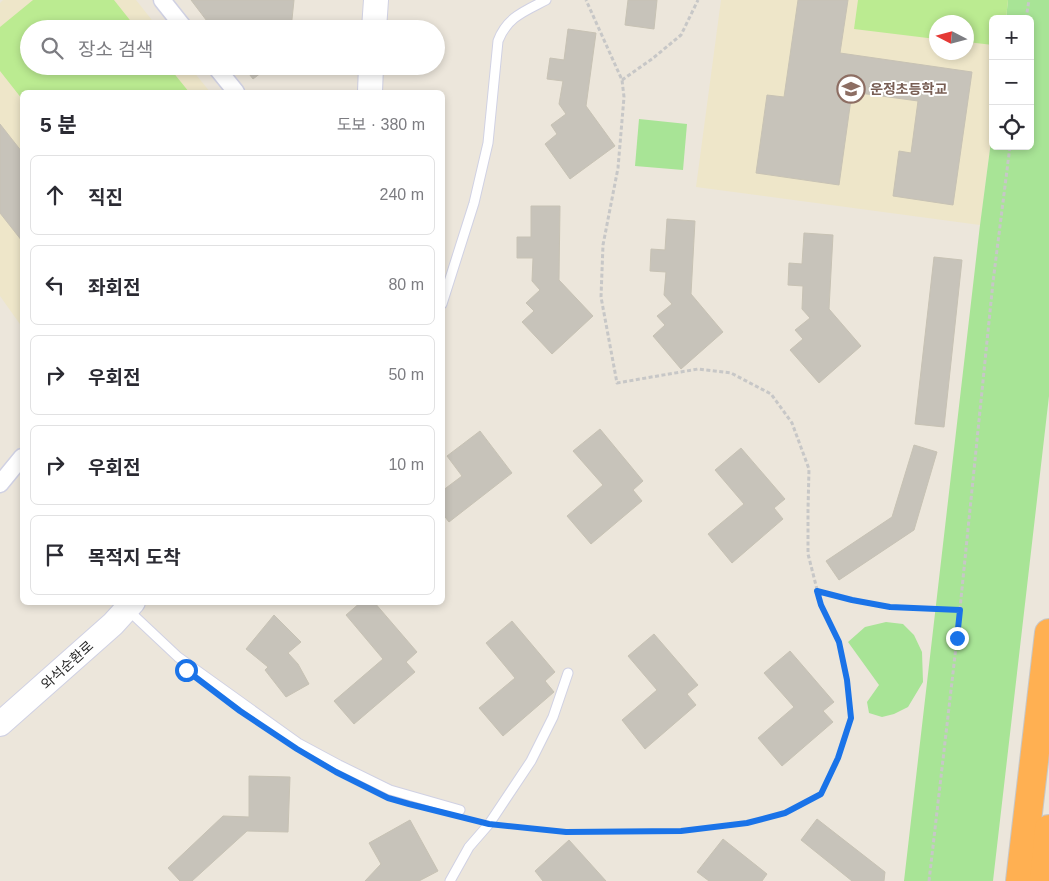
<!DOCTYPE html>
<html lang="ko">
<meta charset="utf-8">
<style>
:root{--surface:#fff;--page:#f7f7f7;--text:#2b2b33;--muted:#7c7c81;--line:#e1e1e2}
body{margin:0;font-family:Arial,"Noto Sans KR",sans-serif;background:var(--page);color:var(--text)}
.controls{position:absolute;right:15px;top:15px;display:grid;overflow:hidden;border-radius:8px;box-shadow:0 2px 8px #0003}
.controls button{width:45px;height:45px;display:grid;place-items:center;padding:0;border:0;border-bottom:1px solid var(--line);background:var(--surface);color:var(--text);font:25px sans-serif}
.compass{position:absolute;left:929px;top:15px;width:45px;height:45px;border-radius:50%;background:var(--surface);box-shadow:0 2px 8px #0003;rotate:276deg}
.stop{position:absolute;width:15px;height:15px;margin:-11px;border:4px solid #1a73e8;border-radius:50%;background:#fff}
.stop.end{background:#1a73e8;border-color:#fff;box-shadow:0 1px 5px #0008}
.list{margin:0;padding:0;list-style:none}
h2{display:flex;justify-content:space-between;align-items:center;height:65px;margin:0;padding:0 20px;font-size:21px}
h2 small{font-size:16px;font-weight:400;color:var(--muted)}
.list li{display:grid;grid-template-columns:32px 1fr auto;gap:15px;align-items:center;box-sizing:border-box;height:80px;margin:0 10px 10px;padding:0 10px;border:1px solid var(--line);border-radius:8px}
.list b{display:block;font-size:19px;white-space:nowrap}
.list em{font-size:16px;font-style:normal;color:var(--muted)}
.icon{flex:none;width:28px;height:28px;fill:none;stroke:currentColor;stroke-width:2;stroke-linecap:round;stroke-linejoin:round}
.map{position:relative;flex:none;width:1049px;height:881px;overflow:hidden}
.search{position:absolute;background:var(--surface);box-shadow:0 2px 8px #0003;left:20px;top:20px;width:425px;height:55px;display:flex;align-items:center;gap:12px;box-sizing:border-box;padding:0 18px;border-radius:28px;color:var(--muted);font-size:19px}
.panel{position:absolute;background:var(--surface);box-shadow:0 2px 8px #0003;left:20px;top:90px;width:425px;height:515px;border-radius:8px}
.map>svg:first-child{display:block}
.education{fill:#eee6c9;fill-rule:evenodd}
.green{fill:#a8e496}
.pitch{fill:#bbeb91}
.building{fill:#c7c3ba;stroke:#c7c2b4}
.lines{fill:none;stroke-linecap:round;stroke-linejoin:round}
.lane-casing{stroke:#d0d1e3;stroke-width:11}
.street-casing{stroke:#d0d1e3;stroke-width:19}
.secondary-casing{stroke:#d0d1e3;stroke-width:26}
.highway-casing{stroke:#c7c7c7;stroke-width:30}
.path{stroke:#c7c7c7;stroke-width:3;stroke-dasharray:4 2.5;stroke-linecap:butt}
.lane{stroke:#fff;stroke-width:9}
.street{stroke:#fff;stroke-width:16}
.secondary{stroke:#fff;stroke-width:24}
.highway{stroke:#ffb052;stroke-width:28}
.route{stroke:#1a73e8;stroke-width:6}
.labels{text-anchor:middle;stroke-width:4;stroke-linejoin:round;paint-order:stroke}
.education-label{font-size:14px;font-weight:bold;fill:#785e54;stroke:#fff;text-anchor:start}
.street-label{font-size:14px;fill:#292929;stroke:#fff}
</style>
<div class="map">
<svg width="1049" height="881" viewBox="0 0 1049 881">
<rect width="100%" height="100%" fill="#ece6db"/>
<g class="education">
<polygon points="3,0 136,0 159,29 29,29 29,66 189,66 210,92 22,92 22,327 0,296 0,3"/>
<path d="M 721,0 L 1008,0 L 1006,19 L 993,19 L 993,126 L 980,225 L 696,187 ZM 936,22 L 966,22 L 966,52 L 936,52 Z"/>
</g>
<g class="green">
<polygon points="1008,0 1049,0 1049,396 993,881 904,881 980,225 993,126 993,146 1030,146 1030,19 1006,19"/>
<polygon points="639,119 687,124 683,170 635,166"/>
<polygon points="886,622 903,624 914,635 922,652 923,682 908,707 894,714 882,717 869,713 867,702 879,685 848,642 865,627"/>
</g>
<g class="pitch">
<polygon points="33,0 114,0 137,29 29,29 29,66 168,66 189,92 22,92 22,99 0,71 0,27"/>
<polygon points="858,0 1008,0 1006,19 993,19 993,45 967,42 966,22 936,22 936,39 854,29"/>
</g>
<g class="building">
<polygon points="191,0 294,0 291,29 213,29"/>
<polygon points="628,0 657,0 654,29 625,25"/>
<polygon points="798,0 848,0 840,53 972,72 953,205 893,196 899,151 911,153 918,101 852,92 839,185 756,173 767,95 784,97"/>
<polygon points="568,29 596,33 586,106 615,146 570,179 545,144 557,134 551,125 566,114 559,104 563,81 547,79 550,58 564,60"/>
<polygon points="243,66 270,66 253,79"/>
<polygon points="0,124 22,152 22,241 0,213"/>
<polygon points="531,206 560,206 559,280 593,316 552,354 522,322 534,311 526,303 540,290 532,281 533,258 517,258 517,237 531,237"/>
<polygon points="667,219 695,221 691,294 723,332 681,369 653,336 665,325 657,316 672,304 664,295 666,272 650,271 651,249 665,250"/>
<polygon points="804,233 833,235 829,309 861,346 819,383 790,350 803,339 795,330 810,318 802,309 803,286 788,285 789,263 802,264"/>
<polygon points="934,257 962,260 944,427 915,424"/>
<polygon points="600,429 643,481 633,490 642,501 591,544 567,516 603,485 573,451"/>
<polygon points="480,431 512,473 449,522 442,513 442,491 462,476 447,456"/>
<polygon points="914,445 937,452 914,530 839,580 826,561 892,517"/>
<polygon points="741,448 785,499 774,508 783,519 732,563 708,534 744,504 715,470"/>
<polygon points="361,602 374,602 417,652 406,662 415,672 354,724 334,701 383,659 346,615"/>
<polygon points="274,615 301,642 288,653 298,664 309,684 286,697 265,670 268,667 246,649"/>
<polygon points="512,621 555,672 545,681 554,692 503,736 479,708 515,678 486,643"/>
<polygon points="654,634 698,685 687,694 696,705 645,749 622,720 657,690 628,656"/>
<polygon points="790,651 834,702 823,711 833,722 782,766 758,738 794,707 764,673"/>
<polygon points="249,776 290,777 288,832 247,831 192,881 180,881 168,868 223,816 249,817"/>
<polygon points="817,819 885,872 884,881 852,881 801,840"/>
<polygon points="410,820 438,871 419,881 365,881 381,864 369,843"/>
<polygon points="723,839 767,874 762,881 709,881 697,872"/>
<polygon points="569,840 606,881 543,881 535,871"/>
</g>
<g class="lines">
<g class="lane-casing">
<g id="lane">
<path d="M 442,304 L 474,203 L 488,143 L 498,41 C 507,17 525,11 546,0"/>
<polyline points="128,610 178,657 298,743 339,765 390,790 460,810"/>
<polyline points="450,881 469,847 489,824 531,761 553,717 568,673"/>
</g>
</g>
<g class="street-casing">
<g id="street">
<polyline points="162,0 185,29"/>
<polyline points="215,66 236,92"/>
<polyline points="0,484 22,457"/>
</g>
</g>
<g class="secondary-casing">
<g id="secondary">
<polyline points="374,29 376,0"/>
<polyline points="370,92 371,66"/>
<polyline points="0,724 113,624 133,602"/>
</g>
</g>
<g class="highway-casing">
<g id="highway">
<polyline points="1020,881 1049,633"/>
<polyline points="1044,881 1049,829"/>
</g>
</g>
<g class="path">
<polyline points="1026,19 1029,0"/>
<polyline points="622,80 652,59 681,35 698,0"/>
<polyline points="818,591 853,600 890,607 959,610"/>
<polyline points="504,825 566,832 681,831 747,823 785,813 821,794 838,758 851,719 847,680 839,642 821,605 808,554 808,510 809,469 792,423 771,394 731,373 698,369 617,383 601,297 603,245 618,168 624,97 622,80 586,0"/>
<polyline points="929,881 957,638 993,282 1010,146"/>
</g>
<use href="#lane" class="lane"/>
<use href="#street" class="street"/>
<use href="#secondary" class="secondary"/>
<use href="#highway" class="highway"/>
</g>
<g class="lines">
<polyline class="route" points="186,670 240,711 297,749 336,772 388,798 409,804 489,824 566,832 681,831 747,823 785,813 821,794 838,758 851,718 847,680 839,642 821,605 817,591 852,600 890,607 960,610 957,638"/>
</g>
<defs>
<g id="school-ring" transform="scale(1.4375)"><circle r="9.5" fill="#fff" stroke="#8d6e63" stroke-width="1.5"/><path d="M0-5L7-2L0 1L-7-2ZM-4 1L0 2.5L4 1V4Q0 6-4 4Z" fill="#8d6e63"/></g>
</defs>
<g fill-rule="evenodd">
<use href="#school-ring" x="851" y="89"/>
</g>
<g class="labels">
<g class="education-label">
<text x="870" y="94">운정초등학교</text>
</g>
<g class="street-label">
<text transform="translate(67 665) rotate(-42)" y="5">와석순환로</text>
</g>
</g>
</svg>
<div class="controls">
<button>+</button>
<button>−</button>
<button><svg class="icon" aria-label="locate" viewBox="0 0 24 24"><circle cx="12" cy="12" r="6"/><path d="M12 2v4M12 18v4M2 12h4M18 12h4"/></svg></button>
</div>
<svg class="compass" viewBox="-18 -18 36 36"><path d="M0-13l5 13h-10z" fill="#e53935"/><path d="M0 13l5-13h-10z" fill="#7c7c81"/></svg>
<div class="stop" style="left:186px;top:670px"></div>
<div class="stop end" style="left:957px;top:638px"></div>
<div class="search"><svg class="icon" aria-label="search" viewBox="0 0 24 24"><circle cx="10" cy="10" r="6"/><path d="M15 15l6 6"/></svg>장소 검색</div>
<section class="panel">
<h2>5 분<small>도보 · 380 m</small></h2>
<ul class="list">
<li><svg class="icon" aria-label="ahead" viewBox="0 0 24 24"><path d="M12 20V5M6 11l6-6 6 6"/></svg><div><b>직진</b></div><em>240 m</em></li>
<li><svg class="icon" aria-label="left" viewBox="0 0 24 24"><path d="M17 20v-9H6M10 6l-5 5 5 5"/></svg><div><b>좌회전</b></div><em>80 m</em></li>
<li><svg class="icon" aria-label="right" viewBox="0 0 24 24"><path d="M7 20v-9h11M14 6l5 5-5 5"/></svg><div><b>우회전</b></div><em>50 m</em></li>
<li><svg class="icon" aria-label="right" viewBox="0 0 24 24"><path d="M7 20v-9h11M14 6l5 5-5 5"/></svg><div><b>우회전</b></div><em>10 m</em></li>
<li><svg class="icon" aria-label="arrive" viewBox="0 0 24 24"><path d="M6 21V4h12l-3 4 3 4H6"/></svg><div><b>목적지 도착</b></div></li>
</ul>
</section>
</div>
